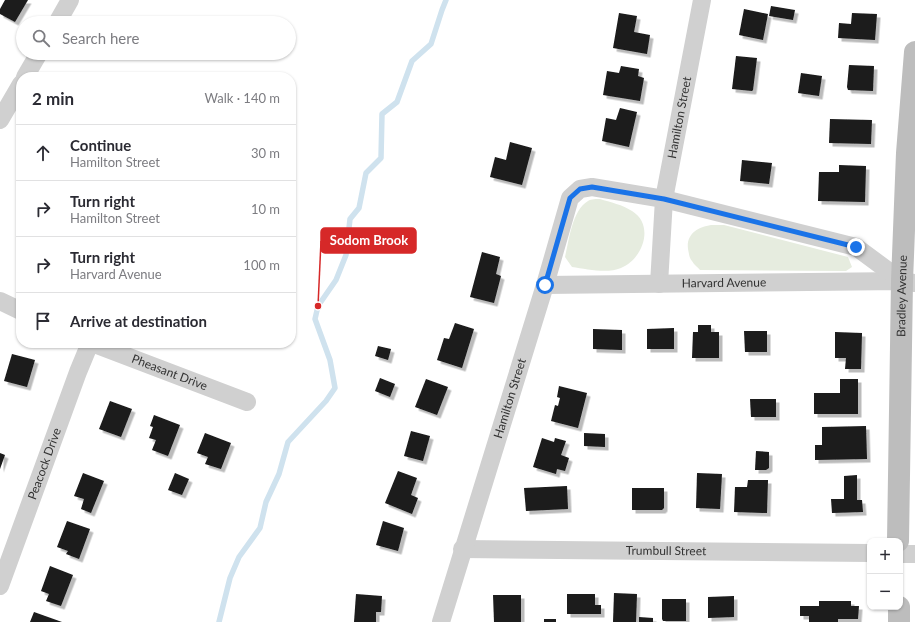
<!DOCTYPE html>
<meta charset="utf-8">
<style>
:root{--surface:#fff;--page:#f7f7f7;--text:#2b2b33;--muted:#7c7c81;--line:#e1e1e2}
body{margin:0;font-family:Lato,sans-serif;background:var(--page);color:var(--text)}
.controls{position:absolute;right:12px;bottom:12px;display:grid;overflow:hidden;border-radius:8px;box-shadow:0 1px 3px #0004}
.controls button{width:36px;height:36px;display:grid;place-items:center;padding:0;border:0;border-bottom:1px solid var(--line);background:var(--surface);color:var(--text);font:20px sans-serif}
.stop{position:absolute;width:12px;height:12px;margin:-9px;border:3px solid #1a73e8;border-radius:50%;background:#fff}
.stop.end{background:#1a73e8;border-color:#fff;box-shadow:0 1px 4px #0008}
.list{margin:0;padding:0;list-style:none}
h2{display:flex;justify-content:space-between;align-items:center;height:52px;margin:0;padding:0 16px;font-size:17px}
h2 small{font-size:13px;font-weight:400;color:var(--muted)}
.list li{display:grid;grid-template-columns:26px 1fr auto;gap:12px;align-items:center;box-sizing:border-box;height:56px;padding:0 16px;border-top:1px solid var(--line)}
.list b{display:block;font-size:15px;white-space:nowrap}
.list p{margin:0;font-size:13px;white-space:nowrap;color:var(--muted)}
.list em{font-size:13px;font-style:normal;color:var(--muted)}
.icon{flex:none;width:22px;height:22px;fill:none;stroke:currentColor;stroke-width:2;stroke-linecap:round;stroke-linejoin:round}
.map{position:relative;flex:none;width:915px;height:622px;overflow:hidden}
.search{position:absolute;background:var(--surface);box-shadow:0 1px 3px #0004;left:16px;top:16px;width:280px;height:44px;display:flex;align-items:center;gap:10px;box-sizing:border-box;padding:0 14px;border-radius:22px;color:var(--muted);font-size:15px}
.panel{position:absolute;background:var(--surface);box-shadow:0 1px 3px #0004;left:16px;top:72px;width:280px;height:276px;border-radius:16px}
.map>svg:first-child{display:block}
.green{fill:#e6ecdf}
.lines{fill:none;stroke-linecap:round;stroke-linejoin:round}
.stream{stroke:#cfe2ee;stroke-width:5.5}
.building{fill:#1a1a1a;filter:url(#shadow)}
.street{stroke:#d0d0d0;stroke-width:18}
.secondary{stroke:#bdbdbd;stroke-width:22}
.route{stroke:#1a73e8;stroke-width:5}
.labels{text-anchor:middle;stroke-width:4;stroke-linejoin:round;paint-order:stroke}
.street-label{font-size:12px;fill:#333;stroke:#fff}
.leader{fill:none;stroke:#d62828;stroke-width:1.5}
.callout-dot{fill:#d62828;stroke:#fff;stroke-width:1.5}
.callout{fill:#d62828;stroke:#d62828;stroke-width:1.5}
.callout-label{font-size:13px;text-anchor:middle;font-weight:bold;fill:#fff}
</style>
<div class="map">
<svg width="915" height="622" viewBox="0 0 915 622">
<defs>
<filter id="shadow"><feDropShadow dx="3.5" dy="3.5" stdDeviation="0" flood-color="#0004"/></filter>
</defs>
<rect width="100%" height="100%" fill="#fff"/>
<g class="green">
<path d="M 600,199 C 610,202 623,205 632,211 C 655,225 643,259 621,268 C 607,274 587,269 572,267 L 565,257 C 569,241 572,210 588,201 C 591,199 597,199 600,199 Z"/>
<path d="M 711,225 L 724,225 L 848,257 L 852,267 L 846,271 L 700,270 C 698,267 694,265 692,261 C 689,258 689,253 688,249 C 686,234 698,227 711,225 Z"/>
</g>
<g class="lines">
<polyline class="stream" points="219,622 230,578 239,557 260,528 266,502 279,474 288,442 326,401 335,388 330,360 315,319 318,306 336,280 346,255 350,219 359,208 366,173 381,158 382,114 397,102 412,61 431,44 442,10 446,0"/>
</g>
<g class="building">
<polygon points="5,0 28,0 15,22 0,14 0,9"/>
<polygon points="771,6 795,10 793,20 769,16"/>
<polygon points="744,9 768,14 763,40 739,35"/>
<polygon points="619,13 637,16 634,32 650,35 647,54 613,48"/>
<polygon points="852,13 877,14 875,40 838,38 839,23 851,24"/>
<polygon points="736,56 757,58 753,90 752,91 732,89"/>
<polygon points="849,65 874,66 873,91 848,90 847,87"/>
<polygon points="621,66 639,69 638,76 644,78 640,101 603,95 607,71 619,73"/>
<polygon points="801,73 822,76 819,96 798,93"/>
<polygon points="620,108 637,112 629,147 602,141 606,118 616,120"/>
<polygon points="830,119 872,120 871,144 829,143"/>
<polygon points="510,142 532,148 522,185 490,177 495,157 506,160"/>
<polygon points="742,160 772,163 769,184 740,181"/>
<polygon points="839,165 866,166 865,202 818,201 819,172 839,172"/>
<polygon points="482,252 500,257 496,274 501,276 494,303 470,297"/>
<polygon points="455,323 474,329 462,368 437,360 444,338 449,339"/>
<polygon points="698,325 711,325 711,332 719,332 719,358 692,358 693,332 698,332"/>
<polygon points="674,328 674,349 647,349 647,329"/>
<polygon points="593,329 622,330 622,350 593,349"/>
<polygon points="744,331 767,331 767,352 745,352"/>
<polygon points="835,332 862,333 861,369 845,369 846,358 835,358"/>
<polygon points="378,346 391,349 388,360 375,356"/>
<polygon points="12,354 35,360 27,387 4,381"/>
<polygon points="380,378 395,384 390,397 375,391"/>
<polygon points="426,379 448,387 437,415 415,407"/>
<polygon points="840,379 858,379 858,414 814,414 814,393 840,393"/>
<polygon points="559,386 587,393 578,428 551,421 555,405 558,406 560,398 557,397"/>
<polygon points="750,399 776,399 776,417 751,417"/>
<polygon points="110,401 132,409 121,437 99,429"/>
<polygon points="154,415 180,425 168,456 152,450 156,440 149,438 153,427 150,426"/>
<polygon points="866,426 867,459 815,460 815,445 822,445 822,427"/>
<polygon points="411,431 430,436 423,461 404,456"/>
<polygon points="205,433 231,443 221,469 205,464 208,457 197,453"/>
<polygon points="584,433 605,434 605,447 584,446"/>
<polygon points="542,438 554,442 555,438 566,441 561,455 569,458 565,471 557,469 556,474 533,467"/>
<polygon points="756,451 769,452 769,468 766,470 755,470"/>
<polygon points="0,453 5,455 0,469"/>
<polygon points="398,471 417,478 411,495 418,498 412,514 385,503"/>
<polygon points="83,473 104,481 91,513 81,509 84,499 74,496"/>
<polygon points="175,473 189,479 182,495 168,490"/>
<polygon points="697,473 722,474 720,509 696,508"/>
<polygon points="857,475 857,500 862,500 863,512 832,513 831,499 844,499 844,476"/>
<polygon points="748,480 768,480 767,513 734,512 735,487 747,487"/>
<polygon points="567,486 568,509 526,511 524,488"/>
<polygon points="632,488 664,488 664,508 662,510 632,510"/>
<polygon points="67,521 90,529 79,559 66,554 68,551 57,547"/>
<polygon points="383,521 404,528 398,551 376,545"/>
<polygon points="50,566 73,575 61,606 46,601 49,594 41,591"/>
<polygon points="614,593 637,594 636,622 613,622"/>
<polygon points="356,594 382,596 381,612 376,612 376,622 354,622"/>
<polygon points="567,594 595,594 595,605 601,605 601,614 567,614"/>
<polygon points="493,595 521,595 521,622 494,622"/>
<polygon points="734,596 734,617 708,618 708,597"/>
<polygon points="662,599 686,599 686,621 663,621 662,619"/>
<polygon points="819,601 851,601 851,606 859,606 858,619 838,619 838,622 809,622 809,616 800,616 800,606 819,606"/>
<polygon points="34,612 62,622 30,622"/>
<polygon points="639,617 653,618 653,622 639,622"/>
<rect x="544" y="619" width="12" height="3"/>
</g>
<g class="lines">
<g class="street">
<polyline points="57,23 70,0"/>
<polyline points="25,77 39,53"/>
<polyline points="0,120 21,84"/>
<path id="s1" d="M 659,284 L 664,199 L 702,0"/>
<path id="s2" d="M 545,285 L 902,281 L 915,283"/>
<polyline points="0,301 21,311"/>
<path id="s3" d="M 92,343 L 247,402"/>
<path id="s4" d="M 462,549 L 870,553"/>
<polyline points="900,554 915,554"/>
<path id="s5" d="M 0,586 L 78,372 L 90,343"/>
<path id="s6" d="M 441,622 L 545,285 L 570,198 L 580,189 L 592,187 L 664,199 L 856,247 L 902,281"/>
</g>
<g class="secondary">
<path id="s7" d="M 898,541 L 902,281 L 907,153 L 915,52"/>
<polyline points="899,607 899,622"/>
</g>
</g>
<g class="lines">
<polyline class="route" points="545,285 570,198 580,189 592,187 664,199 856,247"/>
</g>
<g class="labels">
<g class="street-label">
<text dy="4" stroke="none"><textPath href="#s1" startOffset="168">Hamilton Street</textPath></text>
<text dy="4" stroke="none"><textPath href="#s2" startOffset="179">Harvard Avenue</textPath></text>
<text dy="4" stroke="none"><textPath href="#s7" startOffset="245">Bradley Avenue</textPath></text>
<text dy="4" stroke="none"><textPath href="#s3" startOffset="83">Pheasant Drive</textPath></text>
<text dy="4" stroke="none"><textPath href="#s6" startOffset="234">Hamilton Street</textPath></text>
<text dy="4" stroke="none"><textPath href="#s5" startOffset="130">Peacock Drive</textPath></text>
<text dy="4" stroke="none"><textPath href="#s4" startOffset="204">Trumbull Street</textPath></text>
</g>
</g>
<path class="leader" d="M318 306L321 241"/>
<circle class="callout-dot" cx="318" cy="306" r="4"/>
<rect class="callout" x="321" y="228" width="95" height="25" rx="4"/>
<g class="callout-label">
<text x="369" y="245">Sodom Brook</text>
</g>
</svg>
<div class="controls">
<button>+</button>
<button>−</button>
</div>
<div class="stop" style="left:545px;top:285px"></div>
<div class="stop end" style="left:856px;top:247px"></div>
<div class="search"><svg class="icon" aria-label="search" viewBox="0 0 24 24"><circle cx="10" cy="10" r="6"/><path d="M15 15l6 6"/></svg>Search here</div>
<section class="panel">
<h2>2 min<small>Walk · 140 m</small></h2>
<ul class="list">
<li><svg class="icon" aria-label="ahead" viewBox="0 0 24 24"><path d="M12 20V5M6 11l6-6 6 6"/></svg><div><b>Continue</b><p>Hamilton Street</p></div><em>30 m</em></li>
<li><svg class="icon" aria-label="right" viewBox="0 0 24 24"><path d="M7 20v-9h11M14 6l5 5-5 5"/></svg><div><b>Turn right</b><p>Hamilton Street</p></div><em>10 m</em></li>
<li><svg class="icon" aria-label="right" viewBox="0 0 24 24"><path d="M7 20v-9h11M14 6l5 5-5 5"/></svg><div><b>Turn right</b><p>Harvard Avenue</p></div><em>100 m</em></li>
<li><svg class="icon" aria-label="arrive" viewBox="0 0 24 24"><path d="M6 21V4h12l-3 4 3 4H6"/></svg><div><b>Arrive at destination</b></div></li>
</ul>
</section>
</div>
